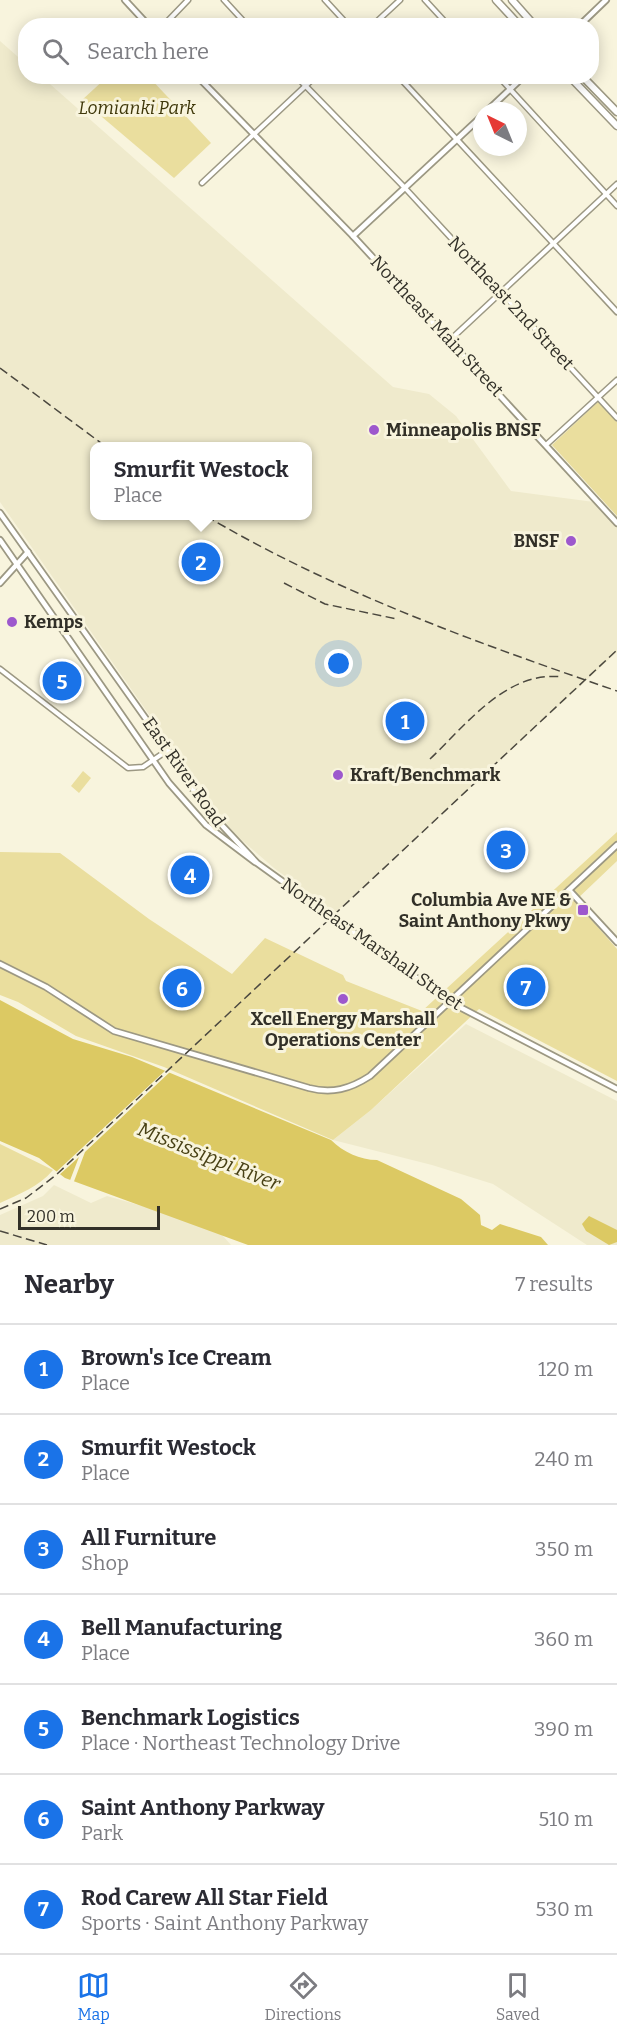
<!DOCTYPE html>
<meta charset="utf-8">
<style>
:root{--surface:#fff;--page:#f7f7f7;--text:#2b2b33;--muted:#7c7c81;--line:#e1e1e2;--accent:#1a73e8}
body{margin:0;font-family:Bitter,serif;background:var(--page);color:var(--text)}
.compass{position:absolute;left:473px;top:102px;width:54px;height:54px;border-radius:50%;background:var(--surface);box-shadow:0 3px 15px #0003;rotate:317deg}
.scale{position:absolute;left:18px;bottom:15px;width:142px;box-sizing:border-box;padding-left:6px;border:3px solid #323028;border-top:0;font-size:16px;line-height:21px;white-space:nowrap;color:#323028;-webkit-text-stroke:4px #f8f4dd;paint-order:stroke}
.you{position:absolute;left:339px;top:664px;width:21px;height:21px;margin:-15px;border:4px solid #fff;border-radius:50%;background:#1a73e8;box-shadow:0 0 0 9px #1a73e833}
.badge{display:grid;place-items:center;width:39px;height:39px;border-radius:50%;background:var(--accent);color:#fff;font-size:20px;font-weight:700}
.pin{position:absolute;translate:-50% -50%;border:3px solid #fff;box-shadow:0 2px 6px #0006}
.popup{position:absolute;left:90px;top:442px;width:222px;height:78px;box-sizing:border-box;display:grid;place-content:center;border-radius:12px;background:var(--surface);filter:drop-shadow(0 2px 4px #0005);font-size:20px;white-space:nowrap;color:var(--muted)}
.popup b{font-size:22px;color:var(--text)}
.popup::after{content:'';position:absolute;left:50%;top:100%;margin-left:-12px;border:12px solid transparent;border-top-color:var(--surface)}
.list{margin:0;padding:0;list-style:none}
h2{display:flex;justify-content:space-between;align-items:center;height:78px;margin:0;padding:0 24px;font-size:26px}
h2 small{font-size:20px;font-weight:400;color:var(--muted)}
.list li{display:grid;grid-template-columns:39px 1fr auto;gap:18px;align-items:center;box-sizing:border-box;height:90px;padding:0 24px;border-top:2px solid var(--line)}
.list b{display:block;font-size:22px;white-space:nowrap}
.list p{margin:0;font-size:20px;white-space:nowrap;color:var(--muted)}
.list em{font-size:20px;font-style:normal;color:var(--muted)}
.icon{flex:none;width:33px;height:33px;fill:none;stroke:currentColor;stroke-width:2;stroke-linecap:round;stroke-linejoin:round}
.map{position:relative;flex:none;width:617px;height:1245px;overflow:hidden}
.search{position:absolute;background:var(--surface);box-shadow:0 3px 15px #0003;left:18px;right:18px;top:18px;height:66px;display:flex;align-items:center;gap:15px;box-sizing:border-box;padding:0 21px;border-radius:24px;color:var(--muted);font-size:22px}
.sheet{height:708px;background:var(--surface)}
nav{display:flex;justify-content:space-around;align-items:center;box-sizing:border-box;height:84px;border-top:2px solid var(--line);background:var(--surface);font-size:16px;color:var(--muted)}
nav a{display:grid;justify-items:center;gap:3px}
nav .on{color:var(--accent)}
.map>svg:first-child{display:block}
.built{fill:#efeacc;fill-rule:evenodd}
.green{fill:#eade9e}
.water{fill:#dcc963}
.pier{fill:#f8f4dd}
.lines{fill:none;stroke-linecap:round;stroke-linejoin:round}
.minor-casing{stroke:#9c9883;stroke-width:7}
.tertiary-casing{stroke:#9c9883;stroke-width:8}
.primary-casing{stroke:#9c9883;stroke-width:9}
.minor{stroke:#fff;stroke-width:4}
.tertiary{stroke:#fff;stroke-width:4.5}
.primary{stroke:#fff;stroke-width:6}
.rail{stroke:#4b483f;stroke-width:1.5;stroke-dasharray:9 4.5;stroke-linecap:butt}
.poi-dot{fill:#9d58cd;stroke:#f8f4dd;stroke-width:2}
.labels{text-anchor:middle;stroke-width:6;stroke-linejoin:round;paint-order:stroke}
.park-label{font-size:18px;font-style:italic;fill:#3e3709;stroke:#f8f4dd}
.street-label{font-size:18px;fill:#323028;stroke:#f8f4dd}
.poi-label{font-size:18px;font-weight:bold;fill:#323028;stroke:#f8f4dd;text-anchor:start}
.water-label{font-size:20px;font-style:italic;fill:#484115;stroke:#f8f4dd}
</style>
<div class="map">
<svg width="617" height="1245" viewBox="0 0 617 1245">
<rect width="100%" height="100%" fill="#f8f4dd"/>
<g class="built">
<path d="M 0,41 L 25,63 L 26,76 L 42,77 L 393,387 L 429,394 L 456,416 L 511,491 L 594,502 L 617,527 L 617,652 L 335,913 L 274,868 L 230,830 L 0,502 ZM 94,446 L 308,446 L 308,516 L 94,516 Z"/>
<polygon points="466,1024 617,1101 617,1245 587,1245 493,1184 432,1165 333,1140 371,1110"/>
<polygon points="54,1185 91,1203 107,1196 160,1211 222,1235 231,1245 0,1245 0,1215 43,1196"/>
</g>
<g class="green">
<polygon points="107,77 149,77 211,143 174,178 82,100"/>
<polygon points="598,402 617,422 617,516 552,445"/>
<polygon points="83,771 91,778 79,793 71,786"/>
<polygon points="617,832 617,861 575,901 617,949 617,1081 479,1009 371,1110 333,1140 164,1067 76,1036 18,1002 0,995 0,852 60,853 149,919 232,974 265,938 343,975 346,981 422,1011"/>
<path d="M 0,1144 L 53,1170 C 39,1187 19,1194 0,1203 Z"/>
</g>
<g class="water">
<path d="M 0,1000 L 73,1039 L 132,1057 L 331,1140 C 343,1152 360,1160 377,1160 L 461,1199 L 480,1215 L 481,1225 L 492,1230 L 500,1224 L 541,1237 L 548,1245 L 248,1245 L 65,1178 L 39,1158 L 0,1141 Z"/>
<polygon points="589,1216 617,1230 617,1242 609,1245 586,1231 582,1224"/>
</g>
<polygon class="pier" points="167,1069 171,1071 85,1152 73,1184 69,1183 79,1157 58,1176 54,1174"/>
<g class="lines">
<g class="minor-casing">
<g id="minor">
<polyline points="224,0 248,26"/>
<polyline points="325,0 349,26"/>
<polyline points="425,0 449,26"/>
<polyline points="51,25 51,26"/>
<polyline points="163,26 188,0"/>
<polyline points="372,26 400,0"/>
<polyline points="100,76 107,76"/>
<polyline points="296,76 405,188 617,418"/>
<polyline points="398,76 617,312"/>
<polyline points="498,76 617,206"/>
<polyline points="202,183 316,76"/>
<polyline points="450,340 617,184"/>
<polyline points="546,445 617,380"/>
<polyline points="0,669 128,768 143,767 168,750"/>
</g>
</g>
<g class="tertiary-casing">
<g id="tertiary">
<polyline points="125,0 149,26"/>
<polyline points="579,26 606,0"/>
<polyline points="197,76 353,236 617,523"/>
<polyline points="487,111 524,76"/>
<polyline points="353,236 482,116"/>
<polyline points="0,513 168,750 203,805 257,863 450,1002 617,1089"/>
<polyline points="0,540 169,783 206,825 255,862"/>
<polyline points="0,583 28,552"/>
<polyline points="569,890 617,942"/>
<path d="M 0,964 L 46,987 L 114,1031 L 309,1088 C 332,1094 350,1089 370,1076 L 617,845"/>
</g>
</g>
<g class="primary-casing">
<g id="primary">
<polyline points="496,0 520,26"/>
<polyline points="512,0 535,26"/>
<polyline points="569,76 617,126"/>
<polyline points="582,76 617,112"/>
</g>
</g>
<use href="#minor" class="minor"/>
<use href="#tertiary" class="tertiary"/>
<use href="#primary" class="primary"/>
<g class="rail">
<polyline points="0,368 105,446"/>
<path d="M 206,516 C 335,592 475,642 617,691"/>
<polyline points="284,583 325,604 397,619"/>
<path d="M 430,759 C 466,725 507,670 562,677"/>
<polyline points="0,1209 26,1198 56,1175 617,650"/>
<polyline points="0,1231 47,1245"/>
</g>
</g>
<g class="poi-dot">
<circle cx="374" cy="430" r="6"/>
<circle cx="571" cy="541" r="6"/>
<circle cx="12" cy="622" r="6"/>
<circle cx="338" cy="775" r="6"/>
<rect x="577" y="904" width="12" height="12" rx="3"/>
<circle cx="343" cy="999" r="6"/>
</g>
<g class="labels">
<g class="park-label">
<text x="137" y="114">Lomianki Park</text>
</g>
<g class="street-label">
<text transform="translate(511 303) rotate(47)" y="6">Northeast 2nd Street</text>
<text transform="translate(437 326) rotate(47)" y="6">Northeast Main Street</text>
<text transform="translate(184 772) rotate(55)" y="6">East River Road</text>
<text transform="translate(372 944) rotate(35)" y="6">Northeast Marshall Street</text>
</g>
<g class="poi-label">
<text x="386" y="436">Minneapolis BNSF</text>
<text x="559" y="547" text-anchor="end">BNSF</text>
<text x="24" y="628">Kemps</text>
<text x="350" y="781">Kraft/Benchmark</text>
<text x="571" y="906" text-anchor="end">Columbia Ave NE &amp;<tspan x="571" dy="21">Saint Anthony Pkwy</tspan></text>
<text x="343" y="1025" text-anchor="middle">Xcell Energy Marshall<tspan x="343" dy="21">Operations Center</tspan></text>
</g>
<g class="water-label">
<text transform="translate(209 1156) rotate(22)" y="7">Mississippi River</text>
</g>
</g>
</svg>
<svg class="compass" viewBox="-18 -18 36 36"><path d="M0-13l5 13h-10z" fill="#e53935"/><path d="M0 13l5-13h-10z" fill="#7c7c81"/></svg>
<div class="scale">200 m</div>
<div class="you"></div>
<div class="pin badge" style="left:405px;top:721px">1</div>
<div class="pin badge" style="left:201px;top:562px">2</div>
<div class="popup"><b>Smurfit Westock</b>Place</div>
<div class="pin badge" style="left:506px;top:850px">3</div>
<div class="pin badge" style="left:190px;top:875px">4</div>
<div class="pin badge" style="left:62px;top:681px">5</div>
<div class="pin badge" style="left:182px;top:988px">6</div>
<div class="pin badge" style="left:526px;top:987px">7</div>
<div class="search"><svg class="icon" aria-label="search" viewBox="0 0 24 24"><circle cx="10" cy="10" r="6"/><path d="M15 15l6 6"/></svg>Search here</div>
</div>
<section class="sheet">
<h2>Nearby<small>7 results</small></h2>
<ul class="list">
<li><span class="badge">1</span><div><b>Brown's Ice Cream</b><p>Place</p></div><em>120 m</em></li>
<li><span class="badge">2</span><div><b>Smurfit Westock</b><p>Place</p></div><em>240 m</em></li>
<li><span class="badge">3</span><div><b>All Furniture</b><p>Shop</p></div><em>350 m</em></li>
<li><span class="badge">4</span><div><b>Bell Manufacturing</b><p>Place</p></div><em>360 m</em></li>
<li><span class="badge">5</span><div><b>Benchmark Logistics</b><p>Place · Northeast Technology Drive</p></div><em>390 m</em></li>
<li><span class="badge">6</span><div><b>Saint Anthony Parkway</b><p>Park</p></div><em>510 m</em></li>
<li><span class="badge">7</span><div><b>Rod Carew All Star Field</b><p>Sports · Saint Anthony Parkway</p></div><em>530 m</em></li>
</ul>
</section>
<nav>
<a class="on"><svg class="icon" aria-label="map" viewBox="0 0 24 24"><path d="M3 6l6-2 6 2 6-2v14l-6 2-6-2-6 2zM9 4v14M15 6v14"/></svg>Map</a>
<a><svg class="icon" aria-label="directions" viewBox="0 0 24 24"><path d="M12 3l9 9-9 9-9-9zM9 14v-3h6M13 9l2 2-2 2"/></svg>Directions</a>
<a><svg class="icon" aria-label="saved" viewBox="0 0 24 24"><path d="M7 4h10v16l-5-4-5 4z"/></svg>Saved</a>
</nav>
